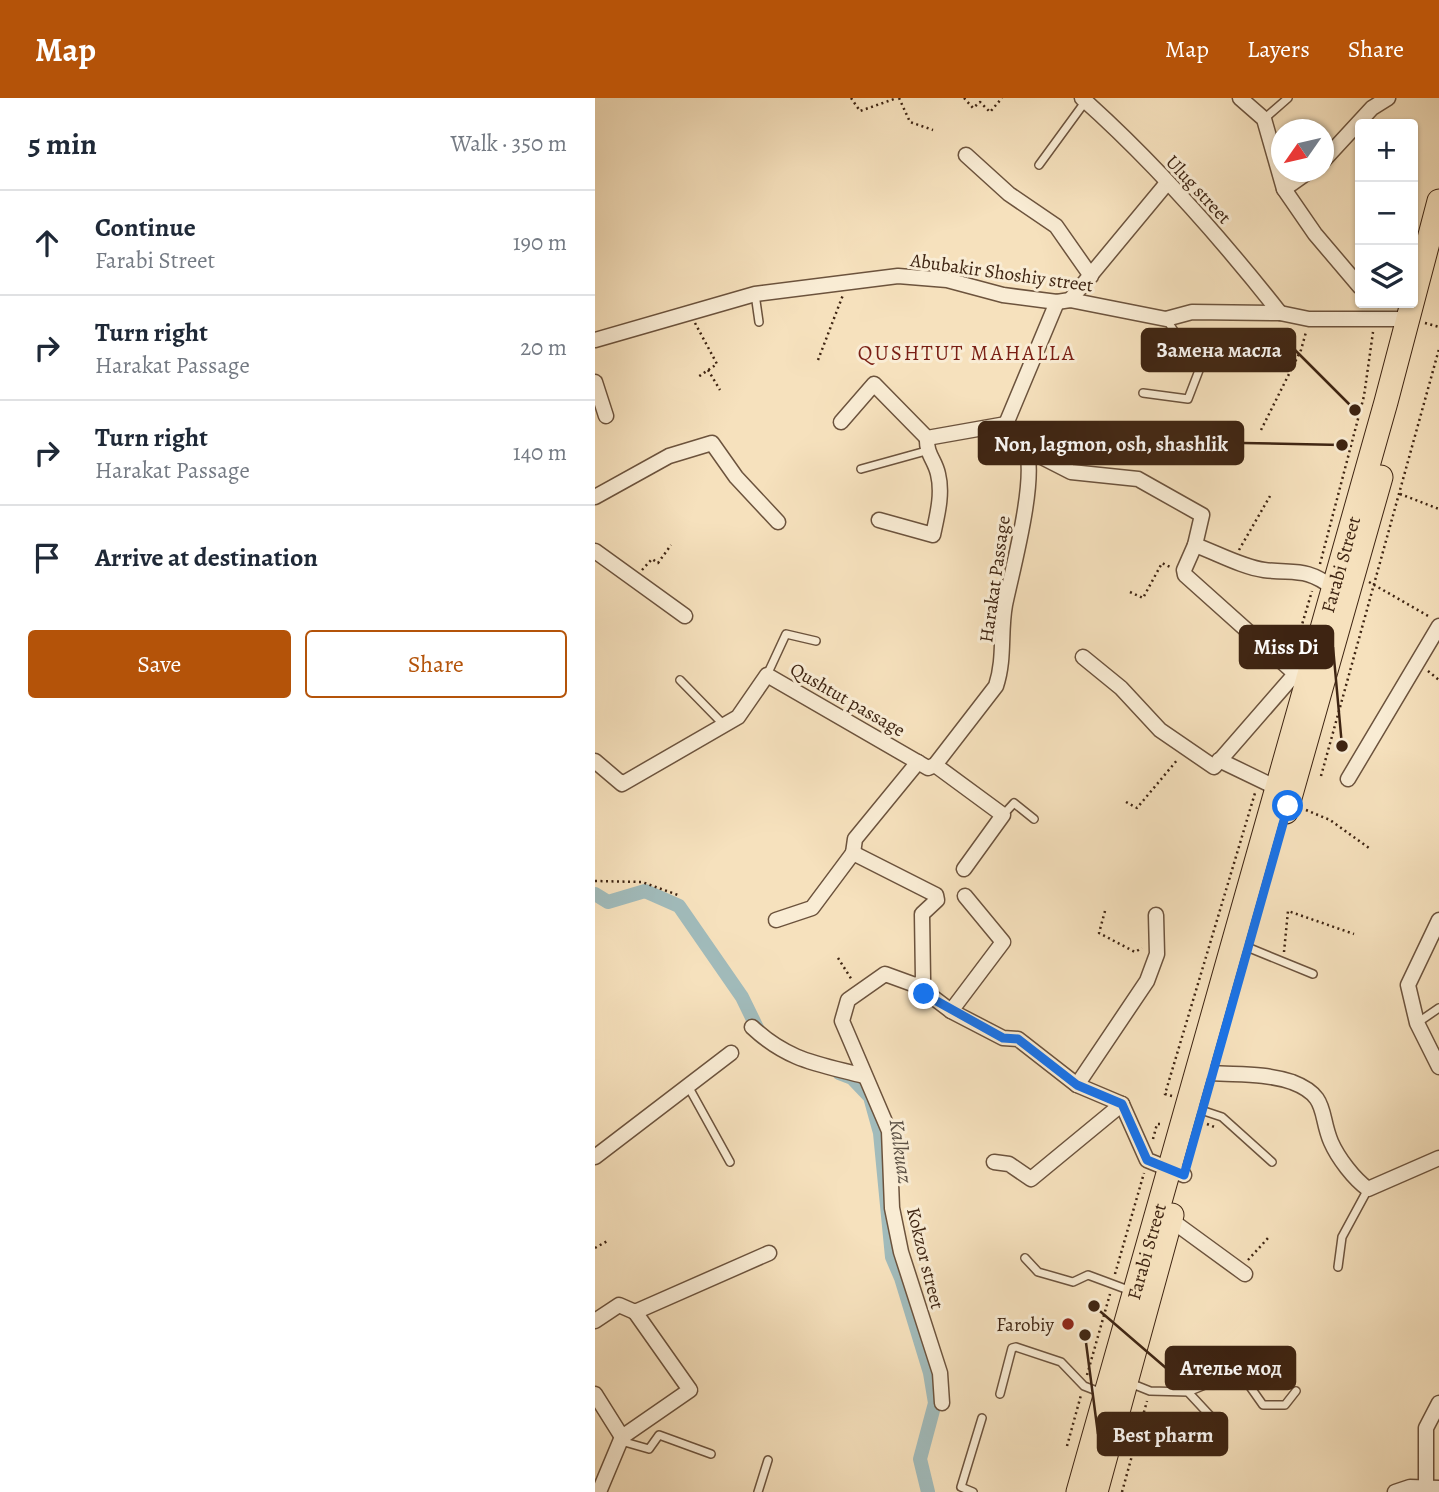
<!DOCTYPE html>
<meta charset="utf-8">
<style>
:root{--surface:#fff;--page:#f2f2f3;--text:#1f2937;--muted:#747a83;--line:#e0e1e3;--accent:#b45309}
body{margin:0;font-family:Alegreya,serif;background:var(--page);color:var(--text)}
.controls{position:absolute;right:21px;top:21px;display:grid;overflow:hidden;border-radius:7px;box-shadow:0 2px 5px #0004}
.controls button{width:63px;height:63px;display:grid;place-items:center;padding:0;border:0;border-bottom:2px solid var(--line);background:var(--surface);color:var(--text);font:35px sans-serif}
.compass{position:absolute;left:676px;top:21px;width:63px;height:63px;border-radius:50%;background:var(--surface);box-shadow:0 2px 5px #0004;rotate:236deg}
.stop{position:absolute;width:21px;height:21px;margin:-16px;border:5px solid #1a73e8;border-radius:50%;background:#fff}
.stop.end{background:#1a73e8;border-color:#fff;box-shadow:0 2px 7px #0008}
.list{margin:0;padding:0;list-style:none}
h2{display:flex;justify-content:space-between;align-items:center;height:91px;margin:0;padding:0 28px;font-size:30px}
h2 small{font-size:23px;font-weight:400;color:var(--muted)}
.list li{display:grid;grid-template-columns:46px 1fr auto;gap:21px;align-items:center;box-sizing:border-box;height:105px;padding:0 28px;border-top:2px solid var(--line)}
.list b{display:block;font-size:26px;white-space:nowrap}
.list p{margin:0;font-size:23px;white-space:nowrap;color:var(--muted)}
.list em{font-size:23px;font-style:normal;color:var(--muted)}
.actions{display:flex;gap:14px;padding:21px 28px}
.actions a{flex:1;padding:16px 0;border:2px solid var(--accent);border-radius:7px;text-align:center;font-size:24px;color:var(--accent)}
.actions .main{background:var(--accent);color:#fff}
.icon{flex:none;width:38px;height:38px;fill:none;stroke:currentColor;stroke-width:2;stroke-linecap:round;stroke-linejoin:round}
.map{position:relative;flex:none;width:844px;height:1394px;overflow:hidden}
header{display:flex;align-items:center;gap:42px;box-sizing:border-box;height:98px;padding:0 35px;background:var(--accent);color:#fff}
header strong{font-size:33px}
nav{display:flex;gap:38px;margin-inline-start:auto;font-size:24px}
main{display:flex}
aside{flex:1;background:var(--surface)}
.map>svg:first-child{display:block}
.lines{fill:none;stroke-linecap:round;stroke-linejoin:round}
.canal{stroke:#a1bbbb;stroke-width:14}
.lane-casing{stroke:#6c533d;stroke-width:10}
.street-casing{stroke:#6c533d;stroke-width:17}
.primary-casing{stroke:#3e2412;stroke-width:25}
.path{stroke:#3e2412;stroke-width:2.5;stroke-dasharray:2 3.5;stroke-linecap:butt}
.lane{stroke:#f9ecd4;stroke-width:7}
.street{stroke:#f9ecd4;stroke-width:14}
.primary{stroke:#f6e1bd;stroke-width:23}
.route{stroke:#1a73e8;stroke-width:9}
.poi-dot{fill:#8f2418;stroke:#f9ecd4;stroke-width:2.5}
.labels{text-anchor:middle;stroke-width:6;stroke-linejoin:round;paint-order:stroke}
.street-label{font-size:19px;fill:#3e2412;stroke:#f9ecd4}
.poi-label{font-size:19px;fill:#3e2412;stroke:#f9ecd4;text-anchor:end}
.neighbourhood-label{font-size:21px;letter-spacing:2px;fill:#7a1f14;stroke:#f9ecd4}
.water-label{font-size:21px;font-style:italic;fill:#5c5145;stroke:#f9ecd4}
.leader{fill:none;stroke:#3e2412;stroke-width:2.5}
.callout-dot{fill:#3e2412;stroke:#f9ecd4;stroke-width:2.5}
.callout{fill:#3e2412;stroke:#3e2412;stroke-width:2.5}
.callout-label{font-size:21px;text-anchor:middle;font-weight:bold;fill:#fff}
</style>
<header>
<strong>Map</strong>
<nav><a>Map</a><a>Layers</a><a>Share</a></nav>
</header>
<main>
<aside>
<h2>5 min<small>Walk · 350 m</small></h2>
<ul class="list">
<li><svg class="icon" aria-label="ahead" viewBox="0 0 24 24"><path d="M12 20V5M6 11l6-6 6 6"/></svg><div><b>Continue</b><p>Farabi Street</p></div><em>190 m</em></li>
<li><svg class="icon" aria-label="right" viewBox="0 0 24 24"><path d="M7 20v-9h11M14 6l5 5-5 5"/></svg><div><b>Turn right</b><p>Harakat Passage</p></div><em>20 m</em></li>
<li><svg class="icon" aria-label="right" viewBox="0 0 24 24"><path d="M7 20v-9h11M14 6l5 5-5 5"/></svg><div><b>Turn right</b><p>Harakat Passage</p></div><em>140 m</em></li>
<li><svg class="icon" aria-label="arrive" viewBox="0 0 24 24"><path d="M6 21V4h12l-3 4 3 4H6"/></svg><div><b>Arrive at destination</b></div></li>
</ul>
<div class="actions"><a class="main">Save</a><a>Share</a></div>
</aside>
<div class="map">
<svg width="844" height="1394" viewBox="0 0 844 1394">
<rect width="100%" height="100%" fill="#f6e1bd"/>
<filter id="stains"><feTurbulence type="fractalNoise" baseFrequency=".00286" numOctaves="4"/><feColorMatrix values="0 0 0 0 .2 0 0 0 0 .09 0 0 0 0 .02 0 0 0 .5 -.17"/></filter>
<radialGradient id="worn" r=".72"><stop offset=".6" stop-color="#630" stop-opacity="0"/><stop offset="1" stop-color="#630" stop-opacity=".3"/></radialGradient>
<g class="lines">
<g class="canal">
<polyline points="0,796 13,804 50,793 84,808 147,899 167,940"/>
<polyline points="244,975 257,980 275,999 285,1035 297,1159 306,1180 335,1275 340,1305 325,1361 333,1394"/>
</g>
<g class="lane-casing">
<g id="lane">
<polyline points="669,21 693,0"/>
<polyline points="444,67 490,4"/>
<polyline points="160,196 164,224"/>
<polyline points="548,295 593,301 608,262 586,243 571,221"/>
<polyline points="266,371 331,353"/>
<polyline points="172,577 191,536 221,543"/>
<polyline points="85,582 128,626"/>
<polyline points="408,717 419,705 439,721"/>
<polyline points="652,849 718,876"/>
<polyline points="822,925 844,910"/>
<polyline points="93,988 135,1064"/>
<polyline points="606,1012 627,1019 677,1064"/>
<polyline points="430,1160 443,1174 478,1184 493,1177 536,1193"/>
<polyline points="743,1169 747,1139 773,1091"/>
<polyline points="535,1285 555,1293 593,1294 620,1323 612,1348"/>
<polyline points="593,1294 644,1273 668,1307 690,1307 701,1293"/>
<polyline points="405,1296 417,1250 421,1249 466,1264 489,1288 507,1295"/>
<polyline points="26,1343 54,1351 64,1337 116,1356"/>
<polyline points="163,1394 173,1362"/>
<polyline points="378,1394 366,1389 387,1320"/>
</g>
</g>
<g class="street-casing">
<g id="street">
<path d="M 487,0 C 560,65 625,139 685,215"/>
<polyline points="645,0 669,21 689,91 720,136 765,189"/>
<polyline points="371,57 414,96 461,128 496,178"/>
<polyline points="729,62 777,10 793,0"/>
<polyline points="689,91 713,74"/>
<polyline points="475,202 572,85"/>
<polyline points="0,242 160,196 303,178 352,182 408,197 462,204 475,202 571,221 597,214 685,215 714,221 814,221"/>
<polyline points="0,284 11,318"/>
<polyline points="246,324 279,286 332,340 411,326"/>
<path d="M 431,351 L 476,374 L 543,381 L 607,417 L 600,447 C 622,455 647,469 669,472 C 700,476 711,469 738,490"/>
<polyline points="0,399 74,358 117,345 141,379 183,424"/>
<path d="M 284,422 L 338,437 C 342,418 348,396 343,376 C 340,362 331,356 332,340"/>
<polyline points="600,447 589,472 590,477 705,580"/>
<polyline points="0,453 90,518"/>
<polyline points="488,559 526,590 565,632 619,669 700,576"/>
<polyline points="624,662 682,690"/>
<path d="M 0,663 L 27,686 L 143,619 L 172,577 L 333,670 L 340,667 L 401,588 C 410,561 405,534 410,507 C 417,473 442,382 431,351 C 428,343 417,333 411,326 L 462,204"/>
<polyline points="340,667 408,717 369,771"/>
<polyline points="753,681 844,528"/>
<polyline points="258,755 341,797 342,802 327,816 328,881 323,888"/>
<polyline points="258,755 260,741 323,664"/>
<polyline points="181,822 217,810 258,755"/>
<polyline points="844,822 813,887 822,925 844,969"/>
<polyline points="356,913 408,844 370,798"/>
<path d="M 157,929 C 193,963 224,966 269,978"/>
<path d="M 616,975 C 644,977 670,975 697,984 C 734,998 724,1016 736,1044 C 743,1060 759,1081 773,1091 L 844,1060"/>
<polyline points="482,987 552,883 562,856 561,817"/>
<polyline points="0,1059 136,955"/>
<polyline points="399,1064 414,1066 436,1081 527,1006"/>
<polyline points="576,1122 650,1176"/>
<polyline points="0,1223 24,1207 40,1214 174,1155"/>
<polyline points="0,1296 27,1339"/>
<polyline points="347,1305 345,1275 306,1154 297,1110 294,1033 247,923 253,902 290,876 323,888 356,913 408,940 423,941 482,987 527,1006 552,1062 589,1077"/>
<polyline points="27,1339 95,1292 40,1214"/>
<polyline points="4,1394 27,1339"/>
<polyline points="800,1394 815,1389 844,1390"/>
<polyline points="831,1394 831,1330 844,1305"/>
</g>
</g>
<g class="primary-casing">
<g id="primary">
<polyline points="691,714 786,379"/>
<path id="s1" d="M 483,1394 L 791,304 L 844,103"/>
<polyline points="501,1394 577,1117"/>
</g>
</g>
<g class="path">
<polyline points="256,0 265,13 302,0"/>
<polyline points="304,0 315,24 338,32"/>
<polyline points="369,0 378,10 385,4 395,14 407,0"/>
<polyline points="100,225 122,266 103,279"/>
<polyline points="830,225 844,229"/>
<polyline points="223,262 248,197"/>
<polyline points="113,272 125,292"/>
<polyline points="666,332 706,252 711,234"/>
<polyline points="805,396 844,411"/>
<polyline points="644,452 675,398"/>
<polyline points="725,466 769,298 778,234"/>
<polyline points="47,472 57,461 63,465 76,447"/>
<polyline points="774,484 835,519"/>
<polyline points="535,494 548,500 567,465 575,469"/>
<polyline points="698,557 717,493"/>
<polyline points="833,573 844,582"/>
<polyline points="726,678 844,251"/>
<polyline points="531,704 542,710 583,661"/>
<polyline points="711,712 735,722 774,750"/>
<polyline points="0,783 47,784 83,797"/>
<polyline points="510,813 504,835 540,854 547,850"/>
<polyline points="689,854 693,813 759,836"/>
<polyline points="243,860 257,882"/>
<polyline points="577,998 570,996 660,695"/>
<polyline points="612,1026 622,1030"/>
<polyline points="558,1041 562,1026 567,1026"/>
<polyline points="0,1150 14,1142"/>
<polyline points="653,1162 674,1139"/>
<polyline points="520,1176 549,1075"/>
<polyline points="492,1277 515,1196"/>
<polyline points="472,1348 486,1297"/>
<polyline points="527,1394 552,1303"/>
</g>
<use href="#lane" class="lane"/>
<use href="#street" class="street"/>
<use href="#primary" class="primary"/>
</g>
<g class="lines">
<polyline class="route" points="329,896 408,940 423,941 482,987 527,1006 552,1062 589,1077 693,708"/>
</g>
<circle class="poi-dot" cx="473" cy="1226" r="7"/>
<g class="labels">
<g class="street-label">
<text transform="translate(604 91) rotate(47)" y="7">Ulug street</text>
<text transform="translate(407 174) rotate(8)" y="7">Abubakir Shoshiy street</text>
<text dy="7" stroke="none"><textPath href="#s1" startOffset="964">Farabi Street</textPath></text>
<text transform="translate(399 481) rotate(-82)" y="7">Harakat Passage</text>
<text transform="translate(253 601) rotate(30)" y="7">Qushtut passage</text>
<text dy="7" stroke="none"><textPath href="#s1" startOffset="250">Farabi Street</textPath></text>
<text transform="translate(331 1160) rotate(76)" y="7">Kokzor street</text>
</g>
<g class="poi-label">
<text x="459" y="1233">Farobiy</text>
</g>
<g class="neighbourhood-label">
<text x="372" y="262">QUSHTUT MAHALLA</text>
</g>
<g class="water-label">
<text transform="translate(306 1053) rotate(82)" y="7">Kalkuaz</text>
</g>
</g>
<path class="leader" d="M760 312L700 252M747 347L648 345M747 648L738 549M499 1208L571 1270M490 1237L503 1336"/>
<g class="callout-dot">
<circle cx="760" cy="312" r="7"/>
<circle cx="747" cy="347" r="7"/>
<circle cx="747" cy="648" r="7"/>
<circle cx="499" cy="1208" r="7"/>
<circle cx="490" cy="1237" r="7"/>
</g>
<g class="callout">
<rect x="547" y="231" width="153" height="42" rx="7"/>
<rect x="384" y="324" width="264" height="42" rx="7"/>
<rect x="645" y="528" width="93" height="42" rx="7"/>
<rect x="571" y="1249" width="129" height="42" rx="7"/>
<rect x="503" y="1315" width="129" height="42" rx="7"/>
</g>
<g class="callout-label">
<text x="624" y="259">Замена масла</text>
<text x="516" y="353">Non, lagmon, osh, shashlik</text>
<text x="691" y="556">Miss Di</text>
<text x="636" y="1277">Ателье мод</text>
<text x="568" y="1344">Best pharm</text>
</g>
<rect width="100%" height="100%" filter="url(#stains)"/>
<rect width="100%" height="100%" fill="url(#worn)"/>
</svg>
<div class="controls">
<button>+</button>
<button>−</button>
<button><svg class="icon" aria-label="layers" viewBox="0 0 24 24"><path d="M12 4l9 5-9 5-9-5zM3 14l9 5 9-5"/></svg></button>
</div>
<svg class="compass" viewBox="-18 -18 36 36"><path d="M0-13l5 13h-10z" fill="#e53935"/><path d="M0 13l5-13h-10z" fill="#747a83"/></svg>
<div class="stop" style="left:693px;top:708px"></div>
<div class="stop end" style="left:329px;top:896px"></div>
</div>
</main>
